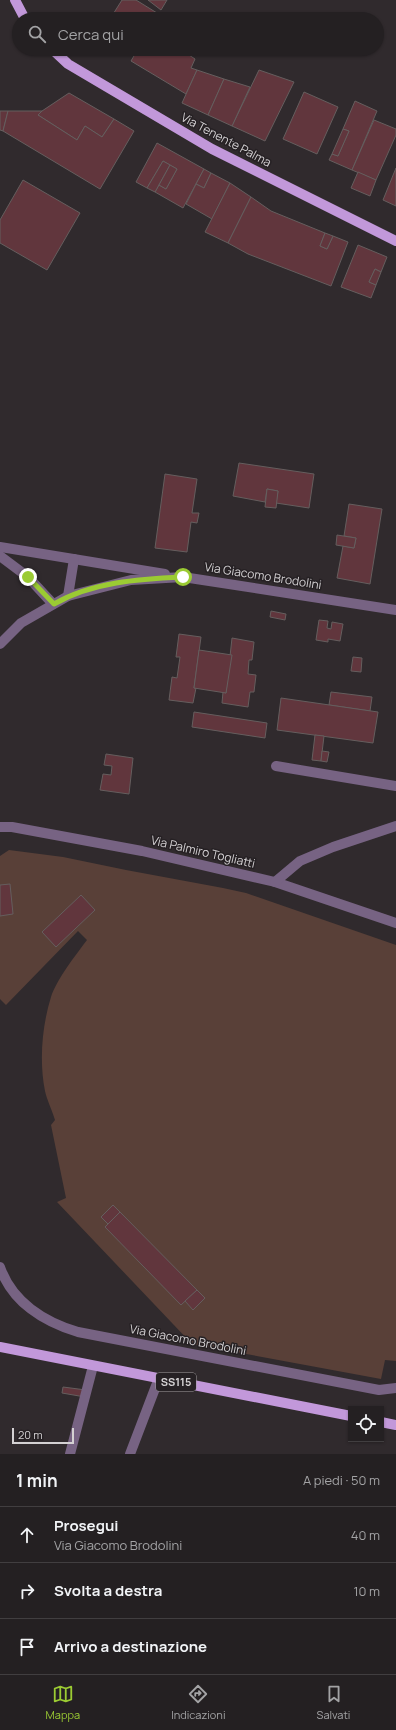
<!DOCTYPE html>
<html lang="it">
<meta charset="utf-8">
<style>
:root{--surface:#242022;--page:#2c282a;--text:#f1f3f6;--muted:#a3a3a5;--line:#413e40;--accent:#9bcb33}
body{margin:0;font-family:Manrope,sans-serif;background:var(--page);color:var(--text)}
.controls{position:absolute;right:12px;bottom:12px;display:grid;overflow:hidden;border-radius:0px;box-shadow:0 1px 3px #0004}
.controls button{width:36px;height:36px;display:grid;place-items:center;padding:0;border:0;border-bottom:1px solid var(--line);background:var(--surface);color:var(--text);font:20px sans-serif}
.scale{position:absolute;left:12px;bottom:10px;width:62px;box-sizing:border-box;padding-left:4px;border:2px solid #d4d1d3;border-top:0;font-size:11px;line-height:14px;white-space:nowrap;color:#d4d1d3;-webkit-text-stroke:3px #262124;paint-order:stroke}
.stop{position:absolute;width:12px;height:12px;margin:-9px;border:3px solid #9bcb33;border-radius:50%;background:#fff}
.stop.end{background:#9bcb33;border-color:#fff;box-shadow:0 1px 4px #0008}
.list{margin:0;padding:0;list-style:none}
h2{display:flex;justify-content:space-between;align-items:center;height:52px;margin:0;padding:0 16px;font-size:17px}
h2 small{font-size:13px;font-weight:400;color:var(--muted)}
.list li{display:grid;grid-template-columns:26px 1fr auto;gap:12px;align-items:center;box-sizing:border-box;height:56px;padding:0 16px;border-top:1px solid var(--line)}
.list b{display:block;font-size:15px;white-space:nowrap}
.list p{margin:0;font-size:13px;white-space:nowrap;color:var(--muted)}
.list em{font-size:13px;font-style:normal;color:var(--muted)}
.icon{flex:none;width:22px;height:22px;fill:none;stroke:currentColor;stroke-width:2;stroke-linecap:round;stroke-linejoin:round}
.map{position:relative;flex:none;width:396px;height:1454px;overflow:hidden}
.search{position:absolute;background:var(--surface);box-shadow:0 1px 3px #0004;left:12px;right:12px;top:12px;height:44px;display:flex;align-items:center;gap:10px;box-sizing:border-box;padding:0 14px;border-radius:22px;color:var(--muted);font-size:15px}
.sheet{height:220px;background:var(--surface)}
nav{display:flex;justify-content:space-around;align-items:center;box-sizing:border-box;height:56px;border-top:1px solid var(--line);background:var(--surface);font-size:11px;color:var(--muted)}
nav a{display:grid;justify-items:center;gap:2px}
nav .on{color:var(--accent)}
.map>svg:first-child{display:block}
.green{fill:#594038}
.building{fill:#61363d;stroke:#655e5e}
.lines{fill:none;stroke-linecap:round;stroke-linejoin:round}
.minor{stroke:#776383;stroke-width:10}
.major{stroke:#c298da;stroke-width:10}
.route{stroke:#9bcb33;stroke-width:5}
.labels{text-anchor:middle;stroke-width:3;stroke-linejoin:round;paint-order:stroke}
.shield{fill:#262124;stroke:#a09c9e;stroke-width:1}
.shield-label{font-size:11px;font-weight:bold;fill:#d4d1d3}
.street-label{font-size:12px;fill:#d4d1d3;stroke:#262124}
</style>
<div class="map">
<svg width="396" height="1454" viewBox="0 0 396 1454">
<rect width="100%" height="100%" fill="#302a2d"/>
<path class="green" d="M 9,850 L 63,857 L 126,870 L 223,888 L 246,893 L 396,945 L 396,1361 L 385,1360 L 381,1379 L 192,1344 L 57,1202 L 66,1198 L 51,1125 L 55,1120 C 52,1110 47,1100 45,1091 C 39,1061 42,1026 51,997 C 57,979 75,956 87,940 L 78,931 L 6,1005 L 0,999 L 0,856 Z"/>
<g class="building">
<polygon points="122,0 136,0 157,13 153,19 110,19"/>
<polygon points="148,0 167,0 161,10"/>
<polygon points="138,49 180,49 195,59 191,68 197,70 186,94 131,61"/>
<polygon points="197,70 224,79 208,115 182,103"/>
<polygon points="259,70 294,82 265,141 232,126"/>
<polygon points="224,79 250,87 232,126 208,115"/>
<polygon points="304,92 338,107 317,154 283,139"/>
<polygon points="69,93 114,119 102,137 85,126 77,140 38,115 42,111"/>
<polygon points="355,101 377,111 352,170 329,160 332,154 338,156 349,131 343,129"/>
<polygon points="0,111 8,111 3,131 0,130"/>
<polygon points="8,111 42,111 38,115 77,140 85,126 102,137 114,119 134,131 100,189 3,131"/>
<polygon points="374,120 396,129 396,135 376,180 352,170"/>
<polygon points="343,129 349,131 338,156 332,154"/>
<polygon points="157,143 204,169 183,208 155,192 159,185 166,189 177,169 163,161 147,188 136,182"/>
<polygon points="163,161 170,165 155,192 147,188"/>
<polygon points="170,165 177,169 166,189 159,185"/>
<polygon points="396,168 396,206 383,200"/>
<polygon points="204,169 211,173 204,188 196,184"/>
<polygon points="358,172 376,180 370,196 351,188"/>
<polygon points="211,173 230,183 212,219 186,204 196,184 204,188"/>
<polygon points="23,180 80,213 47,270 0,243 0,220"/>
<polygon points="230,183 251,197 228,243 205,232"/>
<polygon points="251,197 271,211 325,233 320,246 327,249 333,236 348,242 331,286 248,254 228,243"/>
<polygon points="325,233 333,236 327,249 320,246"/>
<polygon points="358,245 387,257 381,272 375,269 369,282 376,285 371,298 341,287"/>
<polygon points="375,269 381,272 376,285 369,282"/>
<polygon points="239,463 314,474 309,508 276,503 278,491 267,489 265,502 233,496"/>
<polygon points="165,474 197,479 192,513 199,513 197,523 191,522 187,552 155,548"/>
<polygon points="267,489 278,491 276,508 265,507"/>
<polygon points="349,504 382,509 370,584 337,578 343,546 354,548 356,538 344,536"/>
<polygon points="337,535 356,538 354,548 336,545"/>
<polygon points="271,611 286,614 285,620 270,617"/>
<polygon points="319,620 328,621 327,628 331,629 332,622 343,624 340,641 328,639 328,642 316,640"/>
<polygon points="179,634 201,637 194,688 196,688 193,703 169,700 172,677 177,678 180,657 176,657"/>
<polygon points="232,638 254,642 252,660 249,660 248,674 256,675 254,692 250,692 248,707 222,703 223,692 226,693"/>
<polygon points="199,650 232,655 226,693 194,688"/>
<polygon points="353,657 362,658 361,672 351,671"/>
<polygon points="331,692 372,697 370,711 329,705"/>
<polygon points="281,698 378,712 373,743 277,730"/>
<polygon points="194,712 267,723 265,738 192,727"/>
<polygon points="315,735 324,736 321,761 312,760"/>
<polygon points="322,751 329,752 327,762 321,761"/>
<polygon points="106,754 133,758 129,794 100,790 103,774 111,775 112,766 104,765"/>
<polygon points="10,884 13,914 0,916 0,885"/>
<polygon points="81,895 95,910 56,947 42,932"/>
<polygon points="113,1205 120,1212 108,1224 101,1217"/>
<polygon points="120,1212 197,1290 181,1305 105,1227"/>
<polygon points="197,1290 205,1298 193,1310 185,1301"/>
<polygon points="63,1387 86,1390 85,1397 62,1393"/>
</g>
<g class="lines">
<g class="minor">
<polyline points="0,547 165,574"/>
<polyline points="0,556 28,577 53,604"/>
<polyline points="68,596 74,559"/>
<polyline points="0,644 21,623 68,596 131,580 183,577 396,610"/>
<polyline points="276,766 396,786"/>
<polyline points="0,827 12,827 142,851 275,882 396,923"/>
<polyline points="275,882 300,861 333,847 396,826"/>
<path d="M 0,1267 C 12,1302 44,1322 78,1332 L 379,1390 L 396,1388"/>
<polyline points="70,1454 93,1366"/>
<polyline points="130,1454 159,1378"/>
</g>
<g class="major">
<polyline points="15,0 25,19"/>
<polyline points="52,49 68,64 212,149 396,241"/>
<polyline points="0,1347 351,1416"/>
<polyline points="381,1422 396,1425"/>
</g>
</g>
<g class="lines">
<path class="route" d="M 28,577 L 54,604 C 92,582 139,579 183,577"/>
</g>
<g class="labels">
<rect class="shield" x="156" y="1373" width="40" height="18" rx="3"/>
<g class="shield-label">
<text x="176" y="1386">SS115</text>
</g>
<g class="street-label">
<text transform="translate(226 140) rotate(28)" y="4">Via Tenente Palma</text>
<text transform="translate(263 576) rotate(9)" y="4">Via Giacomo Brodolini</text>
<text transform="translate(203 852) rotate(13)" y="4">Via Palmiro Togliatti</text>
<text transform="translate(188 1340) rotate(11)" y="4">Via Giacomo Brodolini</text>
</g>
</g>
</svg>
<div class="controls">
<button><svg class="icon" aria-label="locate" viewBox="0 0 24 24"><circle cx="12" cy="12" r="6"/><path d="M12 2v4M12 18v4M2 12h4M18 12h4"/></svg></button>
</div>
<div class="scale">20 m</div>
<div class="stop" style="left:183px;top:577px"></div>
<div class="stop end" style="left:28px;top:577px"></div>
<div class="search"><svg class="icon" aria-label="search" viewBox="0 0 24 24"><circle cx="10" cy="10" r="6"/><path d="M15 15l6 6"/></svg>Cerca qui</div>
</div>
<section class="sheet">
<h2>1 min<small>A piedi · 50 m</small></h2>
<ul class="list">
<li><svg class="icon" aria-label="ahead" viewBox="0 0 24 24"><path d="M12 20V5M6 11l6-6 6 6"/></svg><div><b>Prosegui</b><p>Via Giacomo Brodolini</p></div><em>40 m</em></li>
<li><svg class="icon" aria-label="right" viewBox="0 0 24 24"><path d="M7 20v-9h11M14 6l5 5-5 5"/></svg><div><b>Svolta a destra</b></div><em>10 m</em></li>
<li><svg class="icon" aria-label="arrive" viewBox="0 0 24 24"><path d="M6 21V4h12l-3 4 3 4H6"/></svg><div><b>Arrivo a destinazione</b></div></li>
</ul>
</section>
<nav>
<a class="on"><svg class="icon" aria-label="map" viewBox="0 0 24 24"><path d="M3 6l6-2 6 2 6-2v14l-6 2-6-2-6 2zM9 4v14M15 6v14"/></svg>Mappa</a>
<a><svg class="icon" aria-label="directions" viewBox="0 0 24 24"><path d="M12 3l9 9-9 9-9-9zM9 14v-3h6M13 9l2 2-2 2"/></svg>Indicazioni</a>
<a><svg class="icon" aria-label="saved" viewBox="0 0 24 24"><path d="M7 4h10v16l-5-4-5 4z"/></svg>Salvati</a>
</nav>
